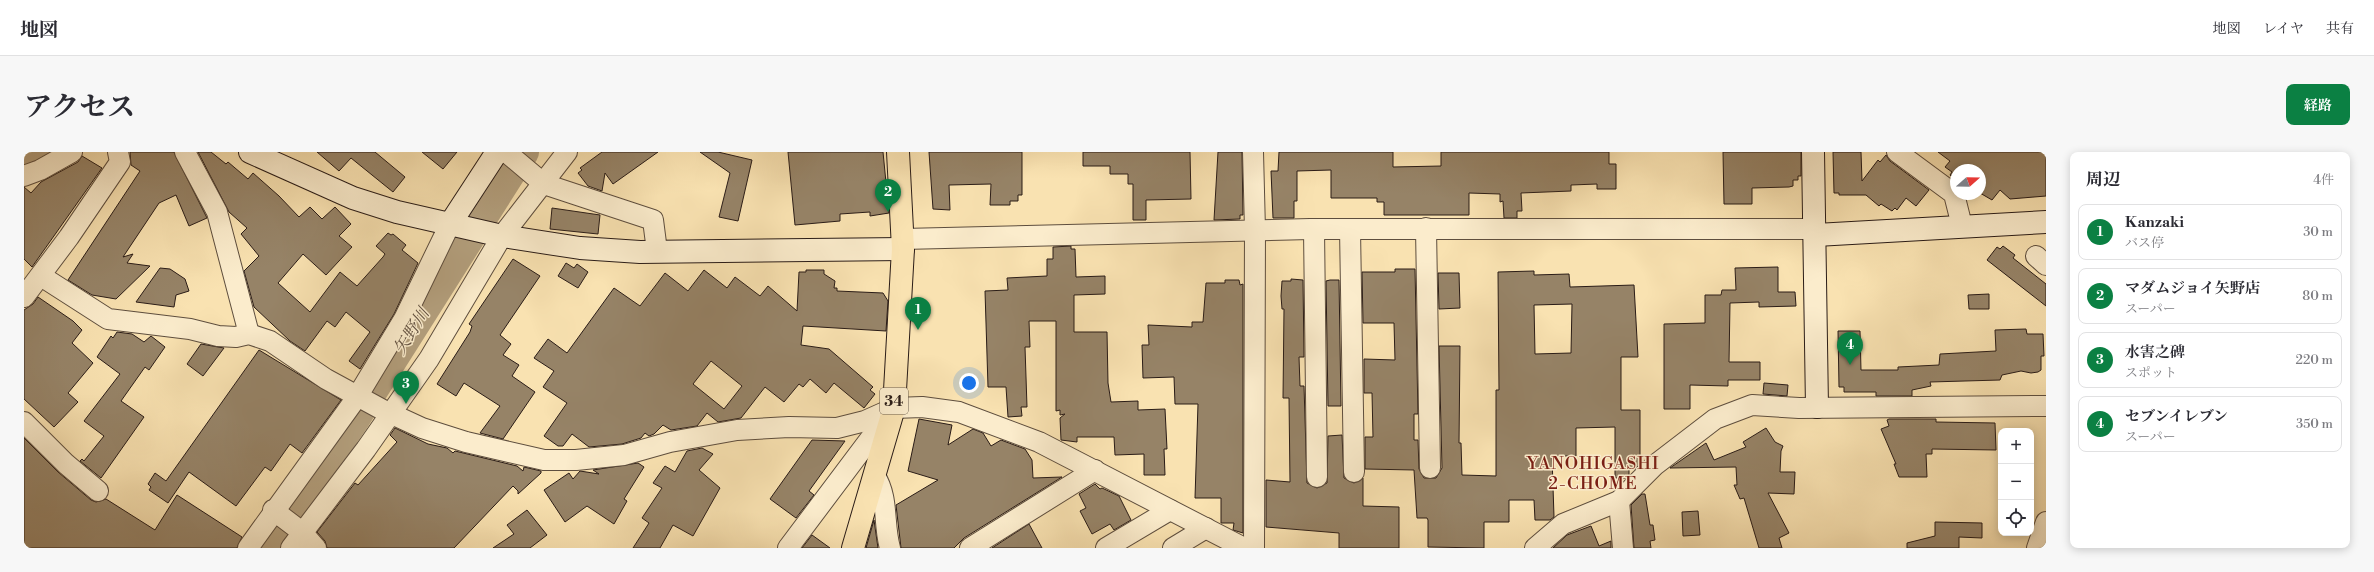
<!DOCTYPE html>
<html lang="ja">
<meta charset="utf-8">
<style>
:root{--surface:#fff;--page:#f7f7f7;--text:#2b2b33;--muted:#7c7c81;--line:#e1e1e2;--accent:#0b8043}
body{margin:0;font-family:"Libre Bodoni","Noto Serif JP",serif;background:var(--page);color:var(--text)}
.controls{position:absolute;right:12px;bottom:12px;display:grid;overflow:hidden;border-radius:8px;box-shadow:0 2px 10px #0003}
.controls button{width:36px;height:36px;display:grid;place-items:center;padding:0;border:0;border-bottom:1px solid var(--line);background:var(--surface);color:var(--text);font:20px sans-serif}
.compass{position:absolute;left:1926px;top:12px;width:36px;height:36px;border-radius:50%;background:var(--surface);box-shadow:0 2px 10px #0003;rotate:70deg}
.you{position:absolute;left:945px;top:231px;width:14px;height:14px;margin:-10px;border:3px solid #fff;border-radius:50%;background:#1a73e8;box-shadow:0 0 0 6px #1a73e833}
.badge{display:grid;place-items:center;width:26px;height:26px;border-radius:50%;background:var(--accent);color:#fff;font-size:13px;font-weight:700}
.pin{position:absolute;translate:-50% -33px;filter:drop-shadow(0 1px 2px #0008)}
.pin::after{content:'';position:absolute;top:21px;width:14px;height:12px;background:inherit;clip-path:polygon(0 0,100% 0,50% 100%)}
.list{margin:0;padding:0;list-style:none}
h2{display:flex;justify-content:space-between;align-items:center;height:52px;margin:0;padding:0 16px;font-size:17px}
h2 small{font-size:13px;font-weight:400;color:var(--muted)}
.list li{display:grid;grid-template-columns:26px 1fr auto;gap:12px;align-items:center;box-sizing:border-box;height:56px;margin:0 8px 8px;padding:0 8px;border:1px solid var(--line);border-radius:8px}
.list b{display:block;font-size:15px;white-space:nowrap}
.list p{margin:0;font-size:13px;white-space:nowrap;color:var(--muted)}
.list em{font-size:13px;font-style:normal;color:var(--muted)}
.icon{flex:none;width:22px;height:22px;fill:none;stroke:currentColor;stroke-width:2;stroke-linecap:round;stroke-linejoin:round}
.map{position:relative;flex:none;width:2022px;height:396px;overflow:hidden;border-radius:8px}
header{display:flex;align-items:center;gap:24px;box-sizing:border-box;height:56px;padding:0 20px;background:var(--surface);border-bottom:1px solid var(--line)}
header strong{font-size:19px}
nav{display:flex;gap:22px;margin-inline-start:auto;font-size:14px}
.intro{display:flex;align-items:center;justify-content:space-between;box-sizing:border-box;height:96px;padding:0 24px}
h1{margin:0;font-size:28px}
.button{padding:10px 18px;border-radius:8px;background:var(--accent);color:#fff;font-size:14px;font-weight:700}
main{display:flex;gap:24px;padding:0 24px}
aside{flex:1;background:var(--surface);border-radius:8px;box-shadow:0 2px 10px #0003}
.map>svg:first-child{display:block}
.lines{fill:none;stroke-linecap:round;stroke-linejoin:round}
.river{stroke:#b39f7d;stroke-width:30}
.building{fill:#968367;stroke:#2a1c17;fill-rule:evenodd}
.street-casing{stroke:#5e4e3e;stroke-width:22}
.secondary-casing{stroke:#2a1c17;stroke-width:24}
.primary-casing{stroke:#2a1c17;stroke-width:24}
.street{stroke:#fbeccc;stroke-width:20}
.secondary{stroke:#fbeccc;stroke-width:22}
.primary{stroke:#f9e2b1;stroke-width:22}
.labels{text-anchor:middle;stroke-width:3;stroke-linejoin:round;paint-order:stroke}
.shield{fill:#fbeccc;stroke:#695a4d;stroke-width:1}
.shield-label{font-size:15px;font-weight:bold;fill:#2a1c17}
.water-label{font-size:17px;font-style:italic;fill:#615040;stroke:#fbeccc}
.neighbourhood-label{font-size:17px;letter-spacing:1px;fill:#7a1f14;stroke:#fbeccc}
</style>
<header>
<strong>地図</strong>
<nav><a>地図</a><a>レイヤ</a><a>共有</a></nav>
</header>
<div class="intro"><h1>アクセス</h1><a class="button">経路</a></div>
<main>
<div class="map">
<svg width="2022" height="396" viewBox="0 0 2022 396">
<rect width="100%" height="100%" fill="#f9e2b1"/>
<filter id="stains"><feTurbulence type="fractalNoise" baseFrequency=".005" numOctaves="4"/><feColorMatrix values="0 0 0 0 .2 0 0 0 0 .09 0 0 0 0 .02 0 0 0 .5 -.17"/></filter>
<radialGradient id="worn" r=".72"><stop offset=".6" stop-color="#630" stop-opacity="0"/><stop offset="1" stop-color="#630" stop-opacity=".3"/></radialGradient>
<g class="lines">
<g class="river">
<polyline points="0,15 26,0"/>
<polyline points="243,396 331,267 500,0"/>
</g>
</g>
<g class="building">
<polygon points="106,0 150,0 183,66 165,74 152,43 135,51 99,105 109,102 103,111 126,114 92,147 68,143 44,128 116,19 107,13"/>
<polygon points="174,0 187,0 202,12 204,10 224,27 229,21 255,44 275,65 286,55 298,67 311,55 327,72 315,84 328,95 302,123 279,102 254,131 286,160 316,120 333,134 359,105 361,102 352,94 364,81 367,83 369,82 382,93 378,98 394,111 370,162 336,217 325,209 346,180 322,160 311,175 303,169 281,199 266,189 230,155 220,119 235,104 217,82 223,76 205,60"/>
<polygon points="293,0 351,0 381,25 369,40 327,6 315,19"/>
<polygon points="398,0 433,0 419,17"/>
<polygon points="578,0 634,0 589,32 581,21 578,39 564,34 554,21 558,18 556,16"/>
<polygon points="676,0 694,0 728,8 714,69 695,65 706,21"/>
<polygon points="764,0 859,0 865,61 846,64 846,60 816,62 816,69 771,73"/>
<polygon points="905,0 998,0 998,43 994,43 994,49 986,49 986,53 966,53 967,32 925,33 926,58 909,57"/>
<polygon points="1059,0 1166,0 1167,47 1122,48 1122,68 1109,68 1109,32 1104,32 1104,22 1086,22 1086,14 1059,14"/>
<polygon points="1194,0 1218,0 1219,63 1216,63 1216,67 1190,68"/>
<polygon points="1255,0 1369,0 1369,15 1417,14 1417,0 1585,0 1585,12 1592,12 1592,37 1573,37 1573,32 1547,33 1547,39 1497,41 1498,59 1493,59 1493,66 1480,66 1479,49 1476,50 1476,42 1445,41 1445,63 1360,63 1360,50 1353,50 1353,46 1307,46 1307,18 1273,19 1273,49 1270,49 1270,66 1249,66 1247,19 1254,19"/>
<polygon points="1699,0 1777,0 1777,24 1774,24 1774,28 1769,28 1769,34 1765,35 1728,36 1728,52 1700,52"/>
<polygon points="1809,0 1837,0 1838,29 1854,8 1856,10 1862,3 1866,9 1905,38 1892,54 1882,46 1873,58 1871,56 1868,59 1857,52 1855,54 1842,43 1815,43 1815,41 1810,41"/>
<polygon points="1914,0 2022,0 2022,44 1986,47 1976,38 1968,48 1956,41 1956,18 1932,18 1932,28 1926,23 1928,20 1921,15 1926,9"/>
<polygon points="58,4 78,16 8,115 0,107 0,35 7,41 17,30 54,10"/>
<polygon points="528,56 576,63 574,82 526,77"/>
<polygon points="1047,94 1047,97 1051,97 1052,125 1081,124 1081,142 1050,143 1050,180 1083,180 1084,231 1087,250 1114,249 1114,258 1141,257 1143,297 1140,297 1141,323 1120,323 1120,302 1091,303 1090,285 1053,285 1053,290 1037,288 1036,266 1041,262 1036,263 1036,258 1032,259 1032,169 1005,169 1006,195 1001,195 1003,255 997,255 998,264 984,265 982,235 964,235 961,139 984,138 983,126 1023,124 1023,107 1029,107 1029,95"/>
<polygon points="1979,94 1991,103 1989,106 2022,132 2022,154 1963,108 1973,95 1976,97"/>
<polygon points="489,107 516,124 476,183 487,192 479,203 495,213 488,224 511,240 479,287 456,281 476,254 440,231 432,244 413,232 446,180 448,174 445,172"/>
<polygon points="542,111 550,116 553,112 564,120 554,136 534,124"/>
<polygon points="1754,115 1754,140 1771,140 1772,154 1735,155 1735,150 1706,151 1705,210 1736,210 1736,228 1704,228 1704,234 1666,233 1666,257 1640,257 1640,172 1681,171 1681,143 1697,143 1698,138 1712,138 1711,116"/>
<polygon points="136,116 146,117 161,127 165,139 152,143 150,155 112,150"/>
<path d="M 1371,117 L 1391,117 L 1394,262 L 1390,262 L 1390,288 L 1394,288 L 1395,317 L 1400,326 L 1412,326 L 1418,316 L 1415,194 L 1436,194 L 1435,291 L 1437,291 L 1438,323 L 1472,324 L 1472,238 L 1475,238 L 1474,120 L 1510,119 L 1510,123 L 1545,122 L 1546,135 L 1610,133 L 1614,205 L 1597,205 L 1597,258 L 1616,258 L 1616,312 L 1611,317 L 1605,317 L 1605,323 L 1602,326 L 1591,326 L 1591,275 L 1552,276 L 1552,304 L 1528,304 L 1530,365 L 1526,368 L 1511,368 L 1510,348 L 1485,348 L 1485,370 L 1460,370 L 1460,396 L 1404,395 L 1404,368 L 1403,366 L 1393,366 L 1390,318 L 1341,317 L 1341,285 L 1349,285 L 1348,241 L 1340,241 L 1340,207 L 1371,208 L 1370,171 L 1339,171 L 1338,120 L 1371,120 ZM 1548,152 L 1547,201 L 1511,202 L 1510,153 Z"/>
<path d="M 680,118 L 703,136 L 711,125 L 736,144 L 744,134 L 773,159 L 775,120 L 782,120 L 782,118 L 800,118 L 800,122 L 811,129 L 810,136 L 813,136 L 813,139 L 859,141 L 864,149 L 862,179 L 779,174 L 777,193 L 805,197 L 849,235 L 846,238 L 851,242 L 840,256 L 810,231 L 802,241 L 786,227 L 779,235 L 775,232 L 760,250 L 741,235 L 717,266 L 694,270 L 683,261 L 673,274 L 647,278 L 639,273 L 630,282 L 625,284 L 621,281 L 617,286 L 598,292 L 565,295 L 548,282 L 539,294 L 534,294 L 520,284 L 543,251 L 519,235 L 530,219 L 510,206 L 524,187 L 543,201 L 590,136 L 616,154 L 641,121 L 664,139 ZM 687,209 L 718,234 L 700,257 L 669,232 Z"/>
<polygon points="1414,121 1435,121 1436,156 1415,157"/>
<polygon points="1267,127 1279,128 1280,205 1275,205 1276,234 1280,234 1283,331 1293,336 1303,331 1304,284 1318,283 1320,326 1330,331 1339,326 1339,354 1375,355 1375,396 1315,396 1315,381 1242,375 1242,328 1266,330 1265,246 1259,246 1260,157 1258,157 1257,144 1258,129 1267,129"/>
<polygon points="1201,128 1215,128 1216,133 1219,132 1219,381 1209,378 1210,371 1197,371 1197,346 1171,346 1174,252 1151,252 1150,225 1119,226 1118,193 1125,193 1124,173 1168,175 1168,170 1179,170 1182,131 1201,131"/>
<polygon points="1306,128 1315,128 1317,254 1304,254 1302,129"/>
<polygon points="1965,142 1965,157 1945,157 1944,143"/>
<polygon points="14,145 49,169 58,178 48,191 69,211 44,241 54,250 30,275 0,247 0,158 9,152"/>
<polygon points="2002,177 2003,182 2019,182 2020,204 2017,204 2017,218 2014,220 2007,221 1997,219 1978,223 1976,228 1906,230 1907,234 1888,238 1888,244 1852,244 1852,240 1820,240 1820,235 1815,235 1814,179 1836,179 1837,218 1874,218 1874,215 1915,213 1916,202 1972,199 1971,178"/>
<polygon points="93,180 108,182 120,190 127,184 141,195 125,218 121,215 97,249 120,265 77,326 56,309 58,307 60,309 80,284 60,269 96,222 73,205 87,184 89,186"/>
<polygon points="177,192 200,196 179,224 163,212"/>
<polygon points="235,198 317,248 278,301 266,292 247,319 241,315 212,354 165,320 144,351 125,338 127,335 124,332 131,321 142,329"/>
<polygon points="1740,231 1764,233 1763,244 1739,242"/>
<polygon points="895,267 928,273 924,293 949,277 959,281 967,294 977,288 1001,297 1008,308 1009,326 1038,325 940,386 930,396 877,396 872,353 914,328 884,319"/>
<polygon points="1897,267 1912,267 1912,270 1971,271 1972,298 1908,297 1908,302 1902,302 1903,325 1875,325 1870,312 1872,312 1857,277 1865,274 1863,268 1865,267"/>
<polygon points="371,276 404,292 423,296 429,301 431,299 493,314 499,319 500,315 517,319 517,321 494,342 494,339 489,334 430,396 303,396 301,389 293,380 331,331 334,333 373,290 366,283"/>
<polygon points="1742,276 1751,290 1759,294 1757,299 1756,320 1771,320 1770,342 1744,341 1765,381 1755,386 1758,396 1735,396 1720,346 1716,347 1710,333 1713,333 1712,315 1646,316 1682,291 1690,308 1722,295 1719,290"/>
<polygon points="0,286 34,320 67,348 72,350 82,347 131,378 153,343 218,385 213,396 0,396"/>
<polygon points="788,288 821,289 785,339 790,343 772,366 746,347"/>
<polygon points="678,296 689,302 675,318 696,336 669,384 649,373 636,396 609,396 625,371 618,366 638,336 629,331 641,314 651,320 663,299"/>
<polygon points="614,311 620,315 600,347 603,349 590,372 563,354 541,370 520,338 545,321 549,327 556,319 575,322 569,318"/>
<polygon points="1071,332 1076,337 1078,336 1095,344 1107,368 1090,378 1086,372 1068,382 1056,359 1062,356 1055,342"/>
<polygon points="1618,342 1621,342 1626,373 1629,373 1631,388 1626,389 1627,396 1610,396 1607,353"/>
<polygon points="503,358 523,383 506,396 469,396 490,382 483,373"/>
<polygon points="1674,359 1676,383 1659,384 1658,360"/>
<polygon points="850,368 854,396 842,396"/>
<polygon points="1911,370 1958,371 1958,386 1935,385 1935,396 1883,396 1883,391 1911,384"/>
<polygon points="1005,372 1018,396 968,396"/>
<polygon points="1567,374 1575,394 1587,389 1587,396 1529,396 1543,383"/>
<polygon points="788,383 806,396 778,396"/>
</g>
<g class="lines">
<g class="street-casing">
<g id="street">
<polyline points="161,0 193,60 225,182"/>
<polyline points="482,0 520,32 629,68 633,99"/>
<polyline points="1229,0 1231,78 1230,396"/>
<polyline points="1873,0 1930,42 1938,74"/>
<polyline points="0,24 16,18 48,0"/>
<polyline points="1402,76 1406,316"/>
<polyline points="1290,77 1293,325"/>
<polyline points="1326,77 1330,320"/>
<polyline points="879,87 1286,77 1791,77"/>
<polyline points="2012,104 2022,113"/>
<polyline points="17,124 84,167 166,177 194,184 212,185 225,182 246,189 302,227 359,258 398,276 442,290 520,308 552,308 600,303 646,290 713,278 765,275 813,276 841,269 870,256 898,255 935,260 1015,290 1220,396"/>
<polyline points="0,145 45,85 96,10 94,0"/>
<polyline points="0,270 42,312 74,339"/>
<path d="M 851,324 C 865,346 859,372 866,396"/>
<polyline points="1595,349 1599,396"/>
<polyline points="249,358 278,380 292,396"/>
<polyline points="224,396 333,245 380,167 426,72"/>
<polyline points="267,396 342,297 405,207 478,84 543,0"/>
<polyline points="764,396 867,259"/>
<polyline points="946,396 1071,318"/>
<polyline points="1082,396 1146,358"/>
<polyline points="1149,396 1182,376"/>
<polyline points="1511,396 1539,372 1595,349 1631,313 1691,267 1728,253 1775,256 2022,254"/>
<polyline points="2013,396 2022,370"/>
</g>
</g>
<g class="secondary-casing">
<g id="secondary">
<polyline points="226,0 329,46 373,60 478,84 556,96 616,100 879,97"/>
<polyline points="1789,0 1793,255"/>
<polyline points="426,72 473,0"/>
<polyline points="1792,83 2022,70"/>
</g>
</g>
<g class="primary-casing">
<polyline id="primary" points="829,396 870,256 879,97 874,0"/>
</g>
<use href="#street" class="street"/>
<use href="#secondary" class="secondary"/>
<use href="#primary" class="primary"/>
</g>
<g class="labels">
<rect class="shield" x="856" y="236" width="28" height="26" rx="3"/>
<g class="shield-label">
<text x="870" y="254">34</text>
</g>
<g class="water-label">
<text transform="translate(387 179) rotate(-58)" y="6">矢野川</text>
</g>
<g class="neighbourhood-label">
<text x="1569" y="317">YANOHIGASHI<tspan x="1569" dy="20">2-CHOME</tspan></text>
</g>
</g>
<rect width="100%" height="100%" filter="url(#stains)"/>
<rect width="100%" height="100%" fill="url(#worn)"/>
</svg>
<div class="controls">
<button>+</button>
<button>−</button>
<button><svg class="icon" aria-label="locate" viewBox="0 0 24 24"><circle cx="12" cy="12" r="6"/><path d="M12 2v4M12 18v4M2 12h4M18 12h4"/></svg></button>
</div>
<svg class="compass" viewBox="-18 -18 36 36"><path d="M0-13l5 13h-10z" fill="#e53935"/><path d="M0 13l5-13h-10z" fill="#7c7c81"/></svg>
<div class="you"></div>
<div class="pin badge" style="left:894px;top:178px">1</div>
<div class="pin badge" style="left:864px;top:60px">2</div>
<div class="pin badge" style="left:382px;top:252px">3</div>
<div class="pin badge" style="left:1826px;top:213px">4</div>
</div>
<aside>
<h2>周辺<small>4件</small></h2>
<ul class="list">
<li><span class="badge">1</span><div><b>Kanzaki</b><p>バス停</p></div><em>30 m</em></li>
<li><span class="badge">2</span><div><b>マダムジョイ矢野店</b><p>スーパー</p></div><em>80 m</em></li>
<li><span class="badge">3</span><div><b>水害之碑</b><p>スポット</p></div><em>220 m</em></li>
<li><span class="badge">4</span><div><b>セブンイレブン</b><p>スーパー</p></div><em>350 m</em></li>
</ul>
</aside>
</main>
